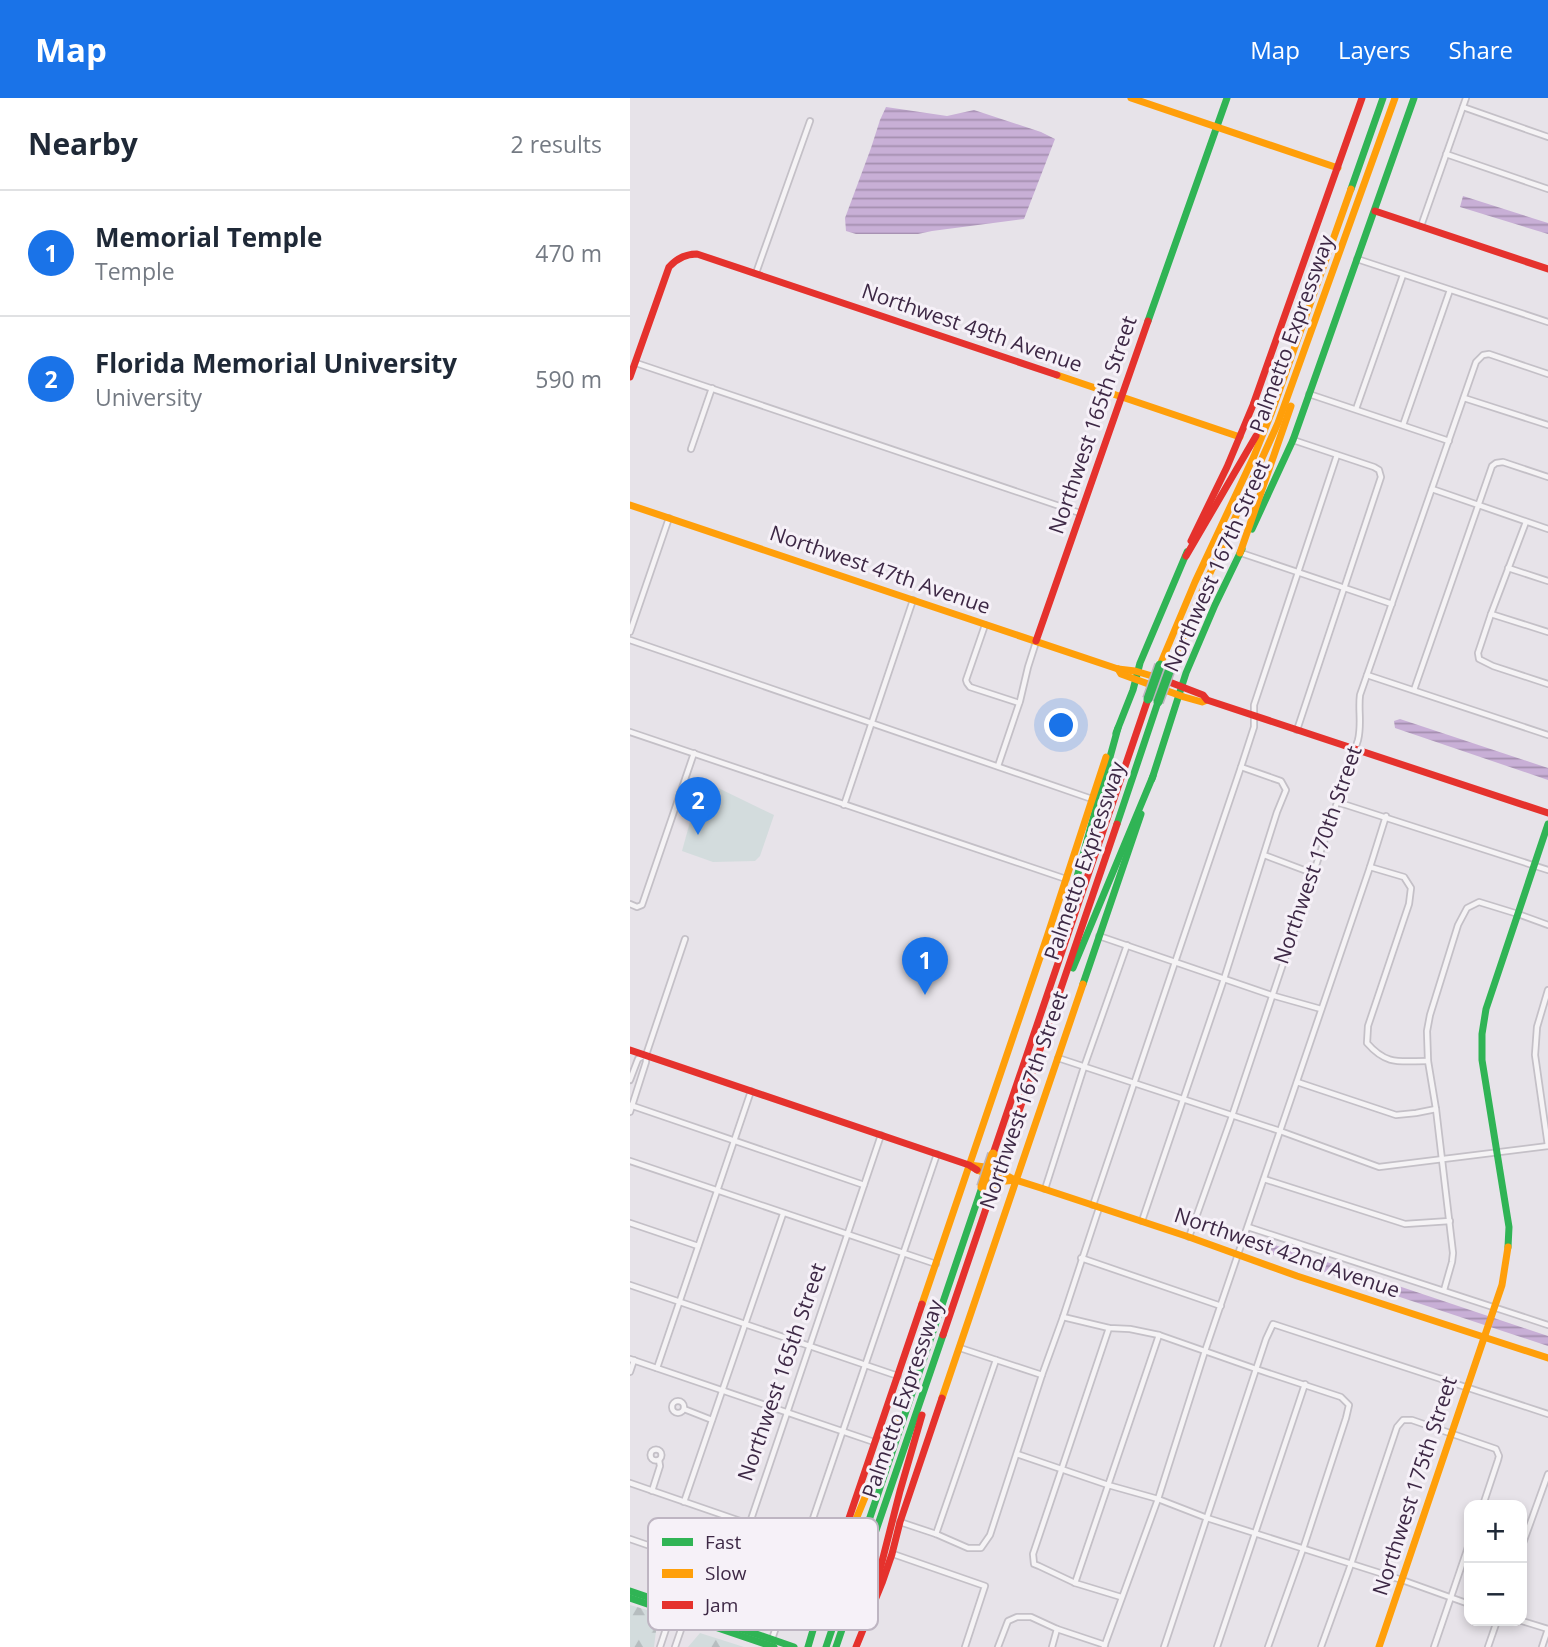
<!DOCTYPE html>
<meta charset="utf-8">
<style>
:root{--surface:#fff;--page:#f2f2f3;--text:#1f2937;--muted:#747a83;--line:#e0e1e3;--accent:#1a73e8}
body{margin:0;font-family:"Open Sans",sans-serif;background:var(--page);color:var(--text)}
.controls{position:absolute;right:21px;bottom:21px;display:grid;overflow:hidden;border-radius:14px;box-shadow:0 4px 10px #0003}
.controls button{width:63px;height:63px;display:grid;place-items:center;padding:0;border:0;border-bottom:2px solid var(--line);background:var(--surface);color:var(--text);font:35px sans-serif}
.you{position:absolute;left:432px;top:628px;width:24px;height:24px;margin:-18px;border:5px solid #fff;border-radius:50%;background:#1a73e8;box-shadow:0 0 0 10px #1a73e833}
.badge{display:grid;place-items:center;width:46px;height:46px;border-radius:50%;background:var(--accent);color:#fff;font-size:23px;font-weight:700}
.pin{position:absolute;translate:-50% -58px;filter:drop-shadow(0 2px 4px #0008)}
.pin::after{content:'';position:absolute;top:37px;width:24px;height:21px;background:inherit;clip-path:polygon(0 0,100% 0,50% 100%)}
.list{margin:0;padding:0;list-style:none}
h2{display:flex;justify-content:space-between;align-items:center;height:91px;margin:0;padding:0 28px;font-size:30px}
h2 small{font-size:23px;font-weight:400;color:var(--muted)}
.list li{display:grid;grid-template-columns:46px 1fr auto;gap:21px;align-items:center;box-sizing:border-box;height:126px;padding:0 28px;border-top:2px solid var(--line)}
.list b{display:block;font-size:26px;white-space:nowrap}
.list p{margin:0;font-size:23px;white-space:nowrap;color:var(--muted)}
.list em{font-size:23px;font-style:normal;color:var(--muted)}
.map{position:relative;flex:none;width:918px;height:1549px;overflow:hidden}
header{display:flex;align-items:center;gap:42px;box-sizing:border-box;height:98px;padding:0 35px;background:var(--accent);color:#fff}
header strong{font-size:33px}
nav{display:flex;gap:38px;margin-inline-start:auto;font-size:24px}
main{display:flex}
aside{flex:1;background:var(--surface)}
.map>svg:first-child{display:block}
.green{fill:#d3dcdd}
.forest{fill:url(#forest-firs)}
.water{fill:url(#water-rules)}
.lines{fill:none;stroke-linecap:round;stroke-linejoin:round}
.street-casing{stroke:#c4c0c7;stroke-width:8}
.street{stroke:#f5f3f5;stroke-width:4.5}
.fast{stroke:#30b455;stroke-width:7}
.slow{stroke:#ff9f0a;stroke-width:7}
.jam{stroke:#e5322d;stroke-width:7}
.fast-bridge-casing{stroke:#bbb5be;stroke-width:12;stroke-linecap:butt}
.slow-bridge-casing{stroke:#bbb5be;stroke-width:12;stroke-linecap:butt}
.fast-bridge{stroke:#30b455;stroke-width:9}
.slow-bridge{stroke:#ff9f0a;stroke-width:9}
.labels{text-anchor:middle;stroke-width:6;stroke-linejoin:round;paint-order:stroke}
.street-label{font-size:21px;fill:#3d2845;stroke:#f6f1f8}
.key{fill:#f6f1f8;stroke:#beb5c2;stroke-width:2}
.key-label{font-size:19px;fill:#3d2845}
</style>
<header>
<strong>Map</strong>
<nav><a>Map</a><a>Layers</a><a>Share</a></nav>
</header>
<main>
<aside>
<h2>Nearby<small>2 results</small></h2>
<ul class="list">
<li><span class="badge">1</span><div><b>Memorial Temple</b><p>Temple</p></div><em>470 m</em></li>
<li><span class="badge">2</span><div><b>Florida Memorial University</b><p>University</p></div><em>590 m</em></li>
</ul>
</aside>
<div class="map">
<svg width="918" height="1549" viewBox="0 0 918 1549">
<defs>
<pattern id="forest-firs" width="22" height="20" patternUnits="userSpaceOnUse" patternTransform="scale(1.75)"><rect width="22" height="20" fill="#d3dcdd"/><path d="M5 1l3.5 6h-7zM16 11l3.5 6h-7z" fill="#b6bdbf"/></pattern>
<pattern id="water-rules" width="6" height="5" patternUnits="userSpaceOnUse" patternTransform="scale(1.75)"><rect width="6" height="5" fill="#c8afd6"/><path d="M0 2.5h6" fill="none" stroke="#a48eaf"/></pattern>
</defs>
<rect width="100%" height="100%" fill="#e7e3e9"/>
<polygon class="green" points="80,686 144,717 130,758 125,763 83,764 52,753 69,691"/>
<g class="forest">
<polygon points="0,1507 31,1516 32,1521 26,1533 24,1549 0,1549"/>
<polygon points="70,1535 114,1549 58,1549"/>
</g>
<g class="water">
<polygon points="256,9 317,18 344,12 411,34 425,41 394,121 302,133 288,136 226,136 216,133 215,120 241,50 250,22"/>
<polygon points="833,98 918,125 918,136 830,109"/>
<polygon points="770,621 918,670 918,682 765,630 764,623"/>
<polygon points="620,1140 655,1150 918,1238 918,1248 661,1163 619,1148 618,1145"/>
</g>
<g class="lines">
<g class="street-casing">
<g id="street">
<polyline points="833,9 918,39"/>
<polyline points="816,56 918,91"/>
<polyline points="791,128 836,0"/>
<polyline points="727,161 918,224"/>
<polyline points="126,175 180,23"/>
<polyline points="6,265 450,415"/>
<polyline points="679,296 819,343"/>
<polyline points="834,300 918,327"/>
<polyline points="726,311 773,177"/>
<polyline points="773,327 820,192"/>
<polyline points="663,342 744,369 749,372 751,379 667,632"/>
<polyline points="61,351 82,290"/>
<polyline points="802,391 918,431"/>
<polyline points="896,424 861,516 848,555 849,561 863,568 918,586"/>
<polyline points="611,455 762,506"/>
<polyline points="878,470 918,483"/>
<polyline points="861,516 918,534"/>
<polyline points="355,527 336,582 337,585 340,589 389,605"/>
<polyline points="0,534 39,420"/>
<polyline points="0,542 462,701"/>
<polyline points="737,577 918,637"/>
<polyline points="784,592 862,368 866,365 873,364 918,379"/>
<polyline points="0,634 436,781"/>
<polyline points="368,668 390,603 398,569 406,544"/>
<polyline points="707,704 918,772"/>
<polyline points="214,707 283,502"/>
<polyline points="634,757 682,775"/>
<path d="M 740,769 L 774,779 L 781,790 L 779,806 L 738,928 L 737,945 C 757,968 770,963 798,963"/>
<polyline points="0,806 7,809 12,807 64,655"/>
<polyline points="469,838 641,897 691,911"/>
<polyline points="428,960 650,1033 749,1069 918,1048"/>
<polyline points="0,982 8,961 15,957"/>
<polyline points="667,984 766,1017 786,1015 806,1011"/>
<polyline points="0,1007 234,1087"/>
<polyline points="0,1014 16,964 16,957 55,841"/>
<polyline points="918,1048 905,957 907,929 918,892"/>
<polyline points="0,1063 306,1166"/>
<polyline points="634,1081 775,1126 820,1123"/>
<polyline points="415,1091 454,969 497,847"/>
<polyline points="463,1107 611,669 624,629 624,607 707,357"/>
<polyline points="512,1123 594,881 647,714 656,692 651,683 611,669"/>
<polyline points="0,1125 68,1148"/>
<polyline points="618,1129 918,1227"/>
<path d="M 559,1139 L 602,1018 L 728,642 C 732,626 728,612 730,597 L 846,264 L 853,257 L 859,256 L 918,276"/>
<polyline points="451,1160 591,1208"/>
<polyline points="0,1187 268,1278"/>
<polyline points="814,1192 822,1164 823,1155 806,1011 798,963 797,933 800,917 828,827 837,810 849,804 888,816 918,827"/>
<polyline points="433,1219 479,1230 500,1231 529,1237 626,1271 711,1299 719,1307 716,1320 673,1451 638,1549"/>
<polyline points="479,1230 403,1456 404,1466 409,1468 445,1485 491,1499"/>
<polyline points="330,1250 412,1277"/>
<polyline points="0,1261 244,1344"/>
<polyline points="27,1270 121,993"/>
<polyline points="0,1274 4,1262"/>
<circle cx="48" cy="1309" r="6"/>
<polyline points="54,1311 82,1322"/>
<circle cx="26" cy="1357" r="5.5"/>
<polyline points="387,1356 478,1387 528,1401 577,1420 772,1482 839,1506"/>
<polyline points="0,1385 206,1456"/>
<polyline points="22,1393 30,1368 29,1362"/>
<polyline points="54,1404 153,1116"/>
<polyline points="270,1424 306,1436 338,1450 351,1450 360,1437 412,1277 433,1219 469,1110"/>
<polyline points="306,1436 366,1262"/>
<polyline points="0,1441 102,1476"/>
<polyline points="892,1448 918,1376"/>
<polyline points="263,1456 355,1488 335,1549"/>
<polyline points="445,1485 529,1237"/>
<polyline points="87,1522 251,1037"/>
<polyline points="892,1523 918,1531"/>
<polyline points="141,1544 307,1056"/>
<polyline points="30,1549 42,1513"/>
<polyline points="45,1549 56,1517"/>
<polyline points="368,1549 378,1523 387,1519 401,1519 427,1531 475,1547"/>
<polyline points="422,1549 427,1531"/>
<polyline points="474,1549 528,1401 575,1253 740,769 756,718"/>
<polyline points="534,1549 636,1241 643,1226 918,1316"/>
<polyline points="587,1549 675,1286"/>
<polyline points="691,1549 721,1466 767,1329 773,1322 782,1322 866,1351 869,1358 868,1362 853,1407"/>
<polyline points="804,1549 839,1446"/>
<polyline points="858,1549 867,1523"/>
<polyline points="912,1549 918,1531"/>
</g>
</g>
<use href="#street" class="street"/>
<g class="fast">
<polyline points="721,91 753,0"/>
<polyline points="518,223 597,0"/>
<polyline points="622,431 663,342 784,0"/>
<polyline points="486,635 503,592 510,565 557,454"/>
<polyline points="522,681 556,575 585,507 612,451"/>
<polyline points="487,726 528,604"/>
<polyline points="428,848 488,630"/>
<polyline points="443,870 523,678"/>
<polyline points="453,886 511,716"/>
<polyline points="878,1149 879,1129 852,962 852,936 856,911 918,726"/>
<polyline points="0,1493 164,1549"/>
<polyline points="0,1500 144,1549"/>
<polyline points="178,1549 196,1488"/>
<polyline points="196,1549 352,1089"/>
<polyline points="206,1549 313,1237"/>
</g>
<g class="slow">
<polyline points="501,0 708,70"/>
<polyline points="427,277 610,339"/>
<polyline points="0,407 488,571 505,573 529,580"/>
<polyline points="610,455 661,308"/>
<polyline points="530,567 565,484 624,358 641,316 721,91"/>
<polyline points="488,571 491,576 554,599 572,604 577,602"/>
<polyline points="540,571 576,484 648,325 765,0"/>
<polyline points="339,1067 363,1070 385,1082"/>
<polyline points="347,1072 376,1083 386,1082 414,1091 559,1139 667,1178 918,1260"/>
<polyline points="292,1206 417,839 476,659"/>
<polyline points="312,1300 453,886"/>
<polyline points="195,1493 204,1475 268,1319"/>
<polyline points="749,1549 872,1187 878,1149"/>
</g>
<g class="jam">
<polyline points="745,113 918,171"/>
<path d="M 0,279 L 39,169 C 47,160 55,156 67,156 L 427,277"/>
<polyline points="561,443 597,369 623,307 732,0"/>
<polyline points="556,458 626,338"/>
<polyline points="406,543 518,223"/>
<polyline points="529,580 573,597 577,602 918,715"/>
<polyline points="0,952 339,1067 347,1072"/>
<polyline points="363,1056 518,601"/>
<polyline points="373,1060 487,726"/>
<polyline points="313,1237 362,1093"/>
<polyline points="201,1473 292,1206"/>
<polyline points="243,1508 244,1495 270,1393 292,1317"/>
<polyline points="226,1549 252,1485 262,1456 270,1424 312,1300"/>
</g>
<g class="fast-bridge-casing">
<g id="fast-bridge">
<polyline points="518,601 530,567"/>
<polyline points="528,604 540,571"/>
</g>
</g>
<g class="slow-bridge-casing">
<g id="slow-bridge">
<polyline points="352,1089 363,1056"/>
<polyline points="362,1093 373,1060"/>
</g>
</g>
<use href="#fast-bridge" class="fast-bridge"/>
<use href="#slow-bridge" class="slow-bridge"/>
</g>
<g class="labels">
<g class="street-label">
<text transform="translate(342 230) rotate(19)" y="7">Northwest 49th Avenue</text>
<text transform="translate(662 236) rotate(-70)" y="7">Palmetto Expressway</text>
<text transform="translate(463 327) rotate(-71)" y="7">Northwest 165th Street</text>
<text transform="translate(587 468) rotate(-66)" y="7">Northwest 167th Street</text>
<text transform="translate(250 472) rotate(19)" y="7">Northwest 47th Avenue</text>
<text transform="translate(688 757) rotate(-71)" y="7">Northwest 170th Street</text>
<text transform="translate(455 763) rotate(-71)" y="7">Palmetto Expressway</text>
<text transform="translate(394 1002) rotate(-71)" y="7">Northwest 167th Street</text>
<text transform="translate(657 1155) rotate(19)" y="7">Northwest 42nd Avenue</text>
<text transform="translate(152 1274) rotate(-71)" y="7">Northwest 165th Street</text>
<text transform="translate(273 1301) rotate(-71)" y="7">Palmetto Expressway</text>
<text transform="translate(785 1388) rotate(-72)" y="7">Northwest 175th Street</text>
</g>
</g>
<rect x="18" y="1420" width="230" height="112" rx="10" class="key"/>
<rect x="32" y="1440" width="31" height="8" fill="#30b455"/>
<rect x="32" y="1471" width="31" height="9" fill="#ff9f0a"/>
<rect x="32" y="1503" width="31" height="8" fill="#e5322d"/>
<g class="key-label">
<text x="75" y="1451">Fast</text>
<text x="75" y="1482">Slow</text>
<text x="75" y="1514">Jam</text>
</g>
</svg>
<div class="controls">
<button>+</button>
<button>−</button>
</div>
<div class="you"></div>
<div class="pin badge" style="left:295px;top:897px">1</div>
<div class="pin badge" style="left:68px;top:737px">2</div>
</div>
</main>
